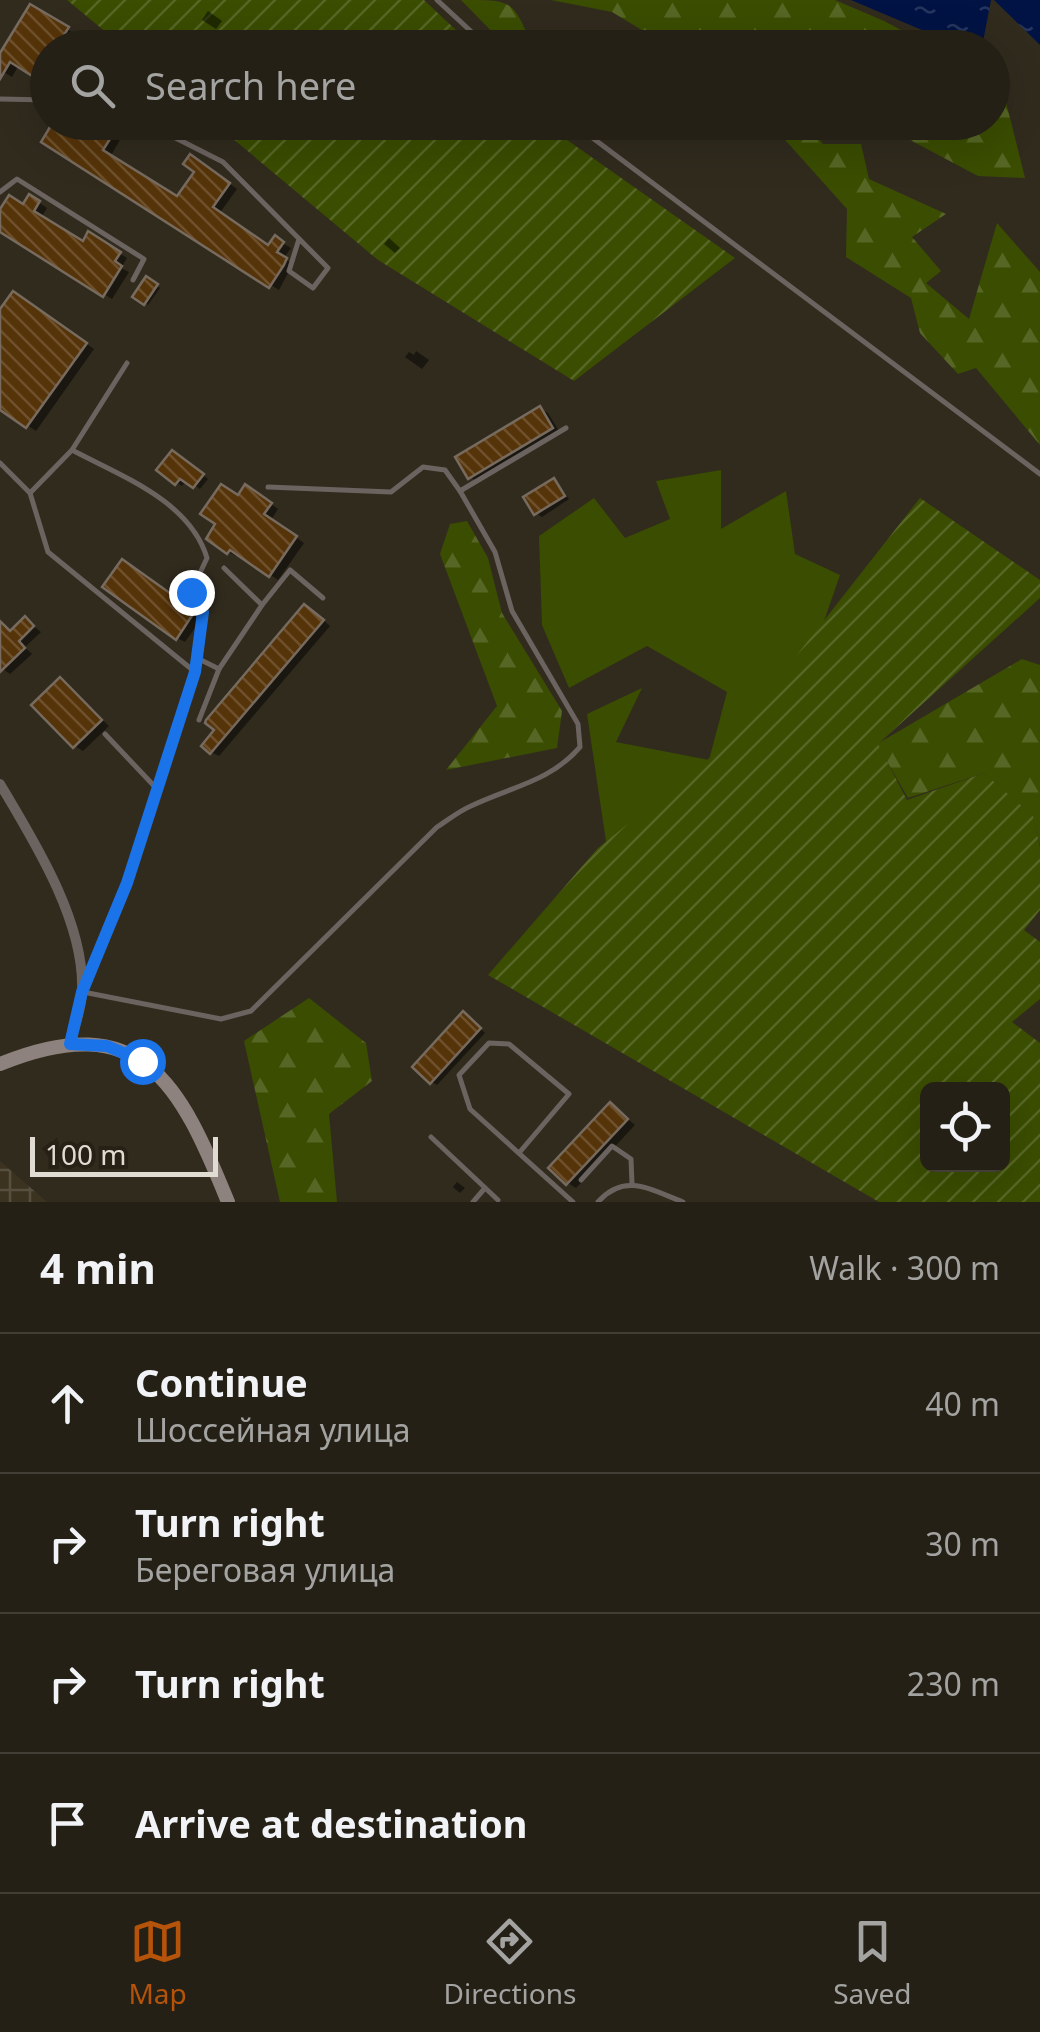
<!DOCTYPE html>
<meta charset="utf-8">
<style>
:root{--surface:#252016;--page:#2d281f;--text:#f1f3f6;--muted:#a3a3a1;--line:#423e35;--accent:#b45309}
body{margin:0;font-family:"Noto Sans",sans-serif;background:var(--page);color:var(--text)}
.controls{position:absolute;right:30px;bottom:30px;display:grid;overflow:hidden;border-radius:15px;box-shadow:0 10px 40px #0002}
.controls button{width:90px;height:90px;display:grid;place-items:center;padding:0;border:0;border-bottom:2px solid var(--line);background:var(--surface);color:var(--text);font:50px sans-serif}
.scale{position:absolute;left:30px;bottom:25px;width:188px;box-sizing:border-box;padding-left:10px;border:5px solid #e0dcd3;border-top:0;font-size:28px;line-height:35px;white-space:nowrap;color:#e0dcd3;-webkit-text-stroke:8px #272115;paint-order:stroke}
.stop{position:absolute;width:30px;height:30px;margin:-22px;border:8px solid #1a73e8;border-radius:50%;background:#fff}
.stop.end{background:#1a73e8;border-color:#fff;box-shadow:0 2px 10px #0008}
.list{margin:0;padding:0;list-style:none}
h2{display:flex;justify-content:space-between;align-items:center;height:130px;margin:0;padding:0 40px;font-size:42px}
h2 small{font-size:32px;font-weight:400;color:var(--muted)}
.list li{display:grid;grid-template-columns:65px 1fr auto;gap:30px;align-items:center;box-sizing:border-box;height:140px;padding:0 40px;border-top:2px solid var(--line)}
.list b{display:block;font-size:38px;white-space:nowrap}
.list p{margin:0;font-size:32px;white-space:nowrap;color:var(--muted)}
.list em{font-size:32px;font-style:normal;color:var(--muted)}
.icon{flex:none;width:55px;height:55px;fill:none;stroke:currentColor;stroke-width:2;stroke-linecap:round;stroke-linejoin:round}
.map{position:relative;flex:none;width:1040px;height:1202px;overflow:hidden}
.search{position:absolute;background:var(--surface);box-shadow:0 10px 40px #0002;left:30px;right:30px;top:30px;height:110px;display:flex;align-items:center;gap:25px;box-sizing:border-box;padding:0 35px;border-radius:55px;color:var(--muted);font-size:38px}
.sheet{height:690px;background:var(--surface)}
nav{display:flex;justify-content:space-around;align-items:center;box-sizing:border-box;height:140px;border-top:2px solid var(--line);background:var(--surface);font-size:28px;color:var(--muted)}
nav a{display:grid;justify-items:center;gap:5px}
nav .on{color:var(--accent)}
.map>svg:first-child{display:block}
.industrial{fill:url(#industrial-grid)}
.grass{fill:#3a4d00}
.forest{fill:url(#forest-firs)}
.garden{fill:url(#garden-furrows);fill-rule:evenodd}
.water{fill:url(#water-ripples)}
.shadow{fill:#0007}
.building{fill:url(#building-back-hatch);stroke:#776a5f;stroke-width:2.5}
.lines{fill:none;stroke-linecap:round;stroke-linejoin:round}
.lane{stroke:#6b6360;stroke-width:5}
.street{stroke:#6b6360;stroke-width:10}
.secondary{stroke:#8e827e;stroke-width:14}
.route{stroke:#1a73e8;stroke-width:12}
</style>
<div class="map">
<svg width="1040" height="1202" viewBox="0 0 1040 1202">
<defs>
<pattern id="industrial-grid" width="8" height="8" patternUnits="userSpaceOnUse" patternTransform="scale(2.5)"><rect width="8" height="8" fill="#3b321f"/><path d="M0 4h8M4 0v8" fill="none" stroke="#574f3f"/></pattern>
<pattern id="forest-firs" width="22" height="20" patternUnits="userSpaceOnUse" patternTransform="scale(2.5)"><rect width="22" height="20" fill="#3a4d00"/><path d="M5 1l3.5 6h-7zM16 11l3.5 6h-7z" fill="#566624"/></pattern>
<pattern id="garden-furrows" width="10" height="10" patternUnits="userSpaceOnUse" patternTransform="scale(2.5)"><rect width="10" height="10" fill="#3a4d00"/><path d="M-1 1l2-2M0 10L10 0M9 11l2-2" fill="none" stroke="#566624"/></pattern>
<pattern id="water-ripples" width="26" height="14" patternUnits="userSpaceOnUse" patternTransform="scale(2.5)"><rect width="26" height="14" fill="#001344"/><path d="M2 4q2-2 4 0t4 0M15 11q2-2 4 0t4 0" fill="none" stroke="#25355e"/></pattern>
<pattern id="building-back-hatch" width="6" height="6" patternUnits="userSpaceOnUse" patternTransform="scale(2.5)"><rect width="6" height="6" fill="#563409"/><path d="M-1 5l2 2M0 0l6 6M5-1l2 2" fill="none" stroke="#6e512c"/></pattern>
</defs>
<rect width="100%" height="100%" fill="#312b1e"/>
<polygon class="industrial" points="0,1161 47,1202 0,1202"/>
<polygon class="grass" points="721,470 721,529 786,491 795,554 840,575 823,624 871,633 610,868 587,714 642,688 616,742 709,760 727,692 647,646 569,688 542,625 539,536 594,498 625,538 670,519 656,481"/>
<g class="forest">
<path d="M 461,0 C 515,0 512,0 533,47 L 507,47 Z"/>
<polygon points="551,0 835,0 884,21 933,47 670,47 612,12"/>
<polygon points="993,80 1002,86 1025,178 978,176 878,123 992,122"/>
<polygon points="770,123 806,123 823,144 861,144 869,179 946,214 912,237 941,271 926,283 969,319 997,223 1040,272 1040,445 976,368 958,374 920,333 911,298 846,257 847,209"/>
<polygon points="467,521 488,558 502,613 562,711 557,748 446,770 497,706 440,554 450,524"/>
<polygon points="1022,659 1040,665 1040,845 1034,822 984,773 908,798 877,744"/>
<polygon points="309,998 366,1043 372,1081 329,1114 337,1202 280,1202 244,1041"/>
</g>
<g class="garden">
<polygon points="67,0 424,0 474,47 124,47"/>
<polygon points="214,123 543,123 735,258 574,381 378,260"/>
<path d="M 920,498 L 1040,580 L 1040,598 L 878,744 L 907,800 L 984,773 L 1033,816 L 1040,847 L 1040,910 L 1024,930 L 1040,942 L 1040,999 L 1012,1022 L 1040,1043 L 1040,1202 L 879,1202 L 488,975 L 598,848 L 727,744 ZM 928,1090 L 1002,1090 L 1002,1164 L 928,1164 Z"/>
</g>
<g class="water">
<polygon points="851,0 991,0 982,47 962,47"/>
<polygon points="994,0 1040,0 1040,45"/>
</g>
<g class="shadow">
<polygon points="31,7 75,34 67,48 48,48 46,82 19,65 12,77 0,70 0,58"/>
<polygon points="208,11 222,21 216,29 202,20"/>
<polygon points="91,122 120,140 110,157 177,199 197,171 199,162 237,189 219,214 269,248 275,239 291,248 284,258 293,264 279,290 44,142"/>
<polygon points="38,202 47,208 41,218 84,244 89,235 127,258 121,268 129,272 112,299 0,229 0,214"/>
<polygon points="389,238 400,248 395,253 384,244"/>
<polygon points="147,279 160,288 148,305 135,296"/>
<polygon points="22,299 94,349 36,431 0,407 0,314"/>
<polygon points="416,351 429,360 422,369 405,357 409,352 414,355"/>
<polygon points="540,409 548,413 560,433 478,482 470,477"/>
<polygon points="178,456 208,479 200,489 187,480 182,486 177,483"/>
<polygon points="554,481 569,499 542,517 536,513"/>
<polygon points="254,492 278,509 271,520 304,543 278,580 238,553 236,556 228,552 239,498"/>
<polygon points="131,567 202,618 185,642 177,638"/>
<polygon points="313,611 330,626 219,756 211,752"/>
<polygon points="0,620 12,632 26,620 41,632 25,647 32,654 10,674 0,667"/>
<polygon points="60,680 109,726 83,751 75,746"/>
<polygon points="469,1018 485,1033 437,1085 432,1082"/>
<polygon points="611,1105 635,1125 576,1188 568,1183"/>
<polygon points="457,1182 465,1188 460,1193 453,1187"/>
</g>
<g class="building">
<polygon points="30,4 69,27 56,48 48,48 48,62 37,79 10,62 0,79 0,53"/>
<polygon points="53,122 95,122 113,134 103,150 177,196 194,172 183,164 190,154 230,183 213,207 268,245 275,235 284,242 277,252 287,258 284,265 269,288 41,142"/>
<polygon points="29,194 40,201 34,211 83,241 88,231 121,252 115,261 122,266 103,297 0,232 0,209 9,195 23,204"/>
<polygon points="146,276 158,284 144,305 132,297"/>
<polygon points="13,291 87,343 26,428 0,410 0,309"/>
<polygon points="540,406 553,428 468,479 455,457"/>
<polygon points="172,450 204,474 193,488 180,479 175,485 156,470"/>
<polygon points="554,478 565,496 534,515 523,497"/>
<polygon points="221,484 238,495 245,484 272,503 264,514 297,536 269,577 230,550 227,554 206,539 215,524 200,514"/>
<polygon points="122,559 195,611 176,640 102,587"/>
<polygon points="304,604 324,620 210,754 201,746 214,730 205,723 206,720"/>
<polygon points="25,616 34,626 19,641 25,648 0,672 0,621 10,631"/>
<polygon points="60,677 102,720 73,748 31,705"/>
<polygon points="463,1011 481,1028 430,1084 412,1067"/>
<polygon points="610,1102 628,1119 566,1185 548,1168"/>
</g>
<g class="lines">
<g class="lane">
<polyline points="437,0 489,48"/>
<polyline points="0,99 48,100"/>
<polyline points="144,122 223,162 328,268 313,288 289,271 299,239"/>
<polyline points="561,122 586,133 1040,474"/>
<polyline points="0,192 17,179 144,259 133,280"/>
<path d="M 72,450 C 121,476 190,501 207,558 L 191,592 L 203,612 L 195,672 L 127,883 L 83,992 L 221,1019 L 251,1011 L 437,827 C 448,820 459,811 471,806 C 510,787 550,782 580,747 L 578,724 L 512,611 L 495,552 L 460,491 L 566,428"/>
<polyline points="0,463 30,493 48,552 195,672"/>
<polyline points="268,487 391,492 423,467 445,470 460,491"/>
<polyline points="30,493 72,450 127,363"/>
<polyline points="262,605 290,570 323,598"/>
<polyline points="197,658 219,669 262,605 224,568"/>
<polyline points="199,720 219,669"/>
<polyline points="105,734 157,789"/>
<polyline points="431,1137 498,1200"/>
<polyline points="519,1153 569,1094 509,1044 489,1043 459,1075 470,1109 573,1202"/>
<polyline points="581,1180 612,1146 631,1159 632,1184"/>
<polyline points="473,1202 485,1188"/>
<path d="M 598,1202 C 625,1172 651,1190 683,1202"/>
</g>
<path class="street" d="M 0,784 C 34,841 85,922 82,991 C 82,1008 74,1028 70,1044"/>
<path class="secondary" d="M 0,1064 C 142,1006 180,1084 228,1202"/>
</g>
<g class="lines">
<polyline class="route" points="142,1061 107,1046 70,1044 82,992 127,883 195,672 203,612 191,592"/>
</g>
</svg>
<div class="controls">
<button><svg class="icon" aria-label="locate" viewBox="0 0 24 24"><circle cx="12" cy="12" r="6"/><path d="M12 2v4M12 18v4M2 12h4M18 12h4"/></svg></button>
</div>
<div class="scale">100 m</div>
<div class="stop" style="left:142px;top:1061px"></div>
<div class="stop end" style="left:191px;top:592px"></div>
<div class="search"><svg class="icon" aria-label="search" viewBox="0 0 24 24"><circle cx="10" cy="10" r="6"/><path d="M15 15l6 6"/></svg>Search here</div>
</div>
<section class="sheet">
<h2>4 min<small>Walk · 300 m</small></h2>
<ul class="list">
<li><svg class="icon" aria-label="ahead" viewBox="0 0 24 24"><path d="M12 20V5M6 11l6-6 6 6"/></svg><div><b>Continue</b><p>Шоссейная улица</p></div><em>40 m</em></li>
<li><svg class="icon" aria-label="right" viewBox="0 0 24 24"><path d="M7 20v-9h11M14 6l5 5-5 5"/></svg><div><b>Turn right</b><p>Береговая улица</p></div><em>30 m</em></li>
<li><svg class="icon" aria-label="right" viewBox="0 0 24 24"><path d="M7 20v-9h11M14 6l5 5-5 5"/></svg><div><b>Turn right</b></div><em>230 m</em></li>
<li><svg class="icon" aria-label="arrive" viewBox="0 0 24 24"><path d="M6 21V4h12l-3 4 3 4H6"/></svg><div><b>Arrive at destination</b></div></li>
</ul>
</section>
<nav>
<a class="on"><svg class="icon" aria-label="map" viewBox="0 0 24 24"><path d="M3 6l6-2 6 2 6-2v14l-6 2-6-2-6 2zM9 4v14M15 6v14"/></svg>Map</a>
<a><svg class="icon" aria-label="directions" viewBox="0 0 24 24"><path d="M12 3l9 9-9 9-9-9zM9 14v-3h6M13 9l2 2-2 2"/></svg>Directions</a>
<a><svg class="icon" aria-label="saved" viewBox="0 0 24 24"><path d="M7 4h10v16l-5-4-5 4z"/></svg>Saved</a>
</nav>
